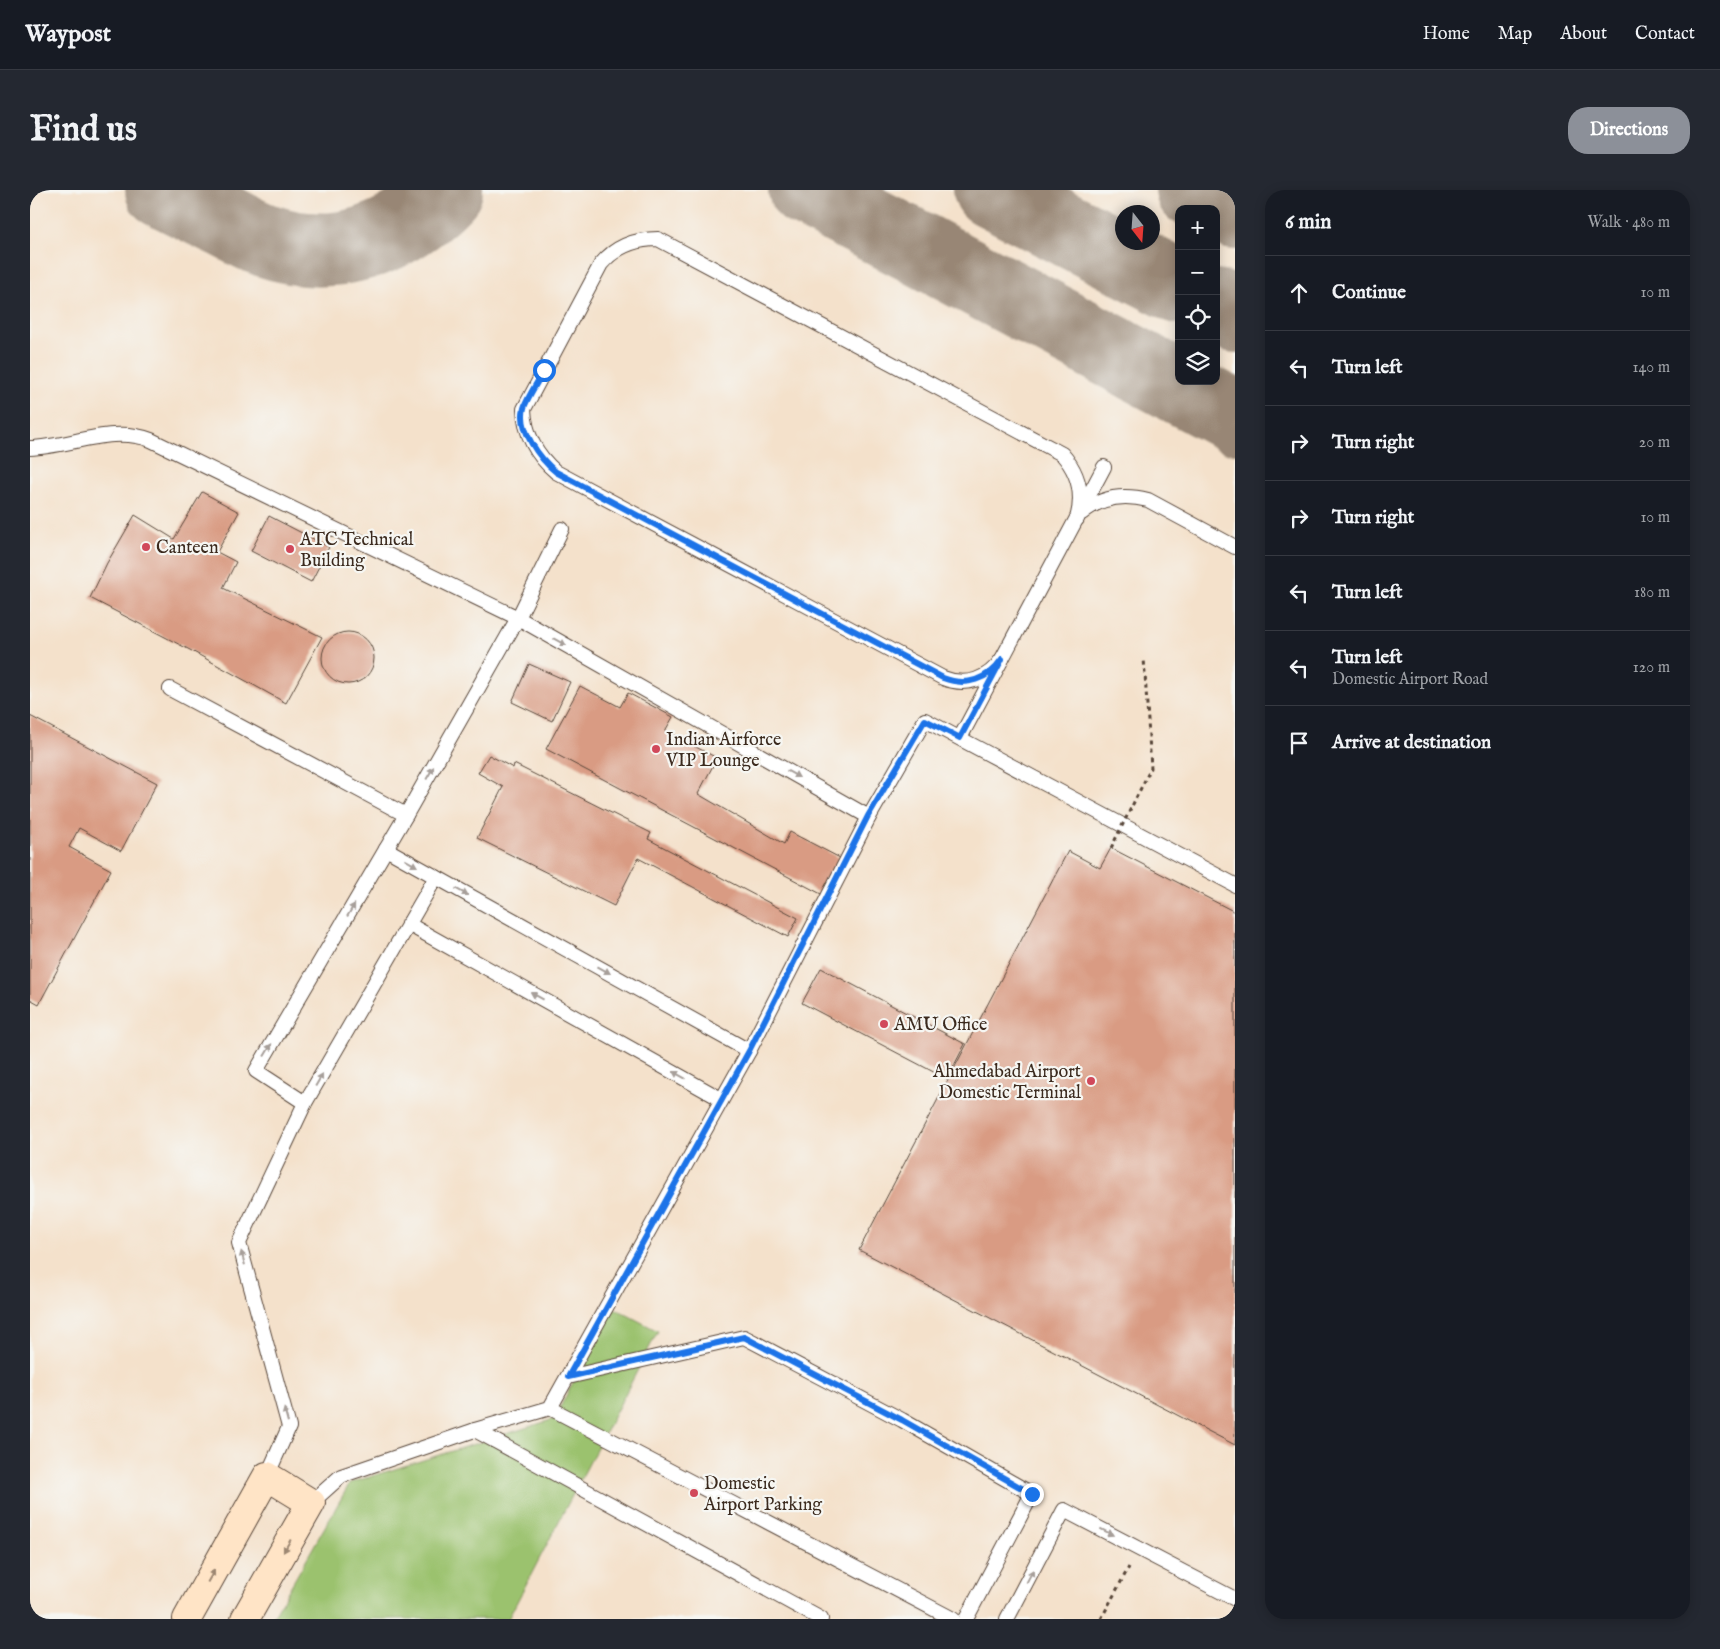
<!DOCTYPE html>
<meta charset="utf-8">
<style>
:root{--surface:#171b24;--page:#242831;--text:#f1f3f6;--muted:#9ea1a6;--line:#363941;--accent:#8c9099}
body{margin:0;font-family:"IM FELL English",serif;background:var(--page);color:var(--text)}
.controls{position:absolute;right:15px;top:15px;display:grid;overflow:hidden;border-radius:10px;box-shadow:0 2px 12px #0003}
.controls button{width:45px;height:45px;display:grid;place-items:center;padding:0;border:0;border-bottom:1px solid var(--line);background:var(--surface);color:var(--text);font:25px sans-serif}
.compass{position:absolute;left:1085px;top:15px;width:45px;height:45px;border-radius:50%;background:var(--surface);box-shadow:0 2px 12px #0003;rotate:163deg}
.stop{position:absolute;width:15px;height:15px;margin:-11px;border:4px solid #1a73e8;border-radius:50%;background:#fff}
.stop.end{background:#1a73e8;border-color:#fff;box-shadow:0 1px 5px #0008}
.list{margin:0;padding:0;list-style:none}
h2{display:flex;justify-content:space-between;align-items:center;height:65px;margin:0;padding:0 20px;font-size:21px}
h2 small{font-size:16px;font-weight:400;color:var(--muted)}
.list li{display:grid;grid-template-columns:32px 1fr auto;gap:15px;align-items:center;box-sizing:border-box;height:75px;padding:0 20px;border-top:1px solid var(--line)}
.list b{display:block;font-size:19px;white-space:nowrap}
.list p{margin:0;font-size:16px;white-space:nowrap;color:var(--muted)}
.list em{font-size:16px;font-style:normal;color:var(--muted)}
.icon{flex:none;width:28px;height:28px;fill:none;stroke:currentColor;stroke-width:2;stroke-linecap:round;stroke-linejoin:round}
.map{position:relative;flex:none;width:1205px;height:1429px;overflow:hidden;border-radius:20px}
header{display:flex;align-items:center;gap:30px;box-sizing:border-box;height:70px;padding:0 25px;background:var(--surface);border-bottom:1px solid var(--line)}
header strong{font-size:24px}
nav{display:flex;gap:28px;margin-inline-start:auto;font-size:18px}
.intro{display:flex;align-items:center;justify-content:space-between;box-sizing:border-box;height:120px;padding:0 30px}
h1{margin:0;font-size:35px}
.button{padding:12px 22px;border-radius:20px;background:var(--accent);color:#fff;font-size:18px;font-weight:700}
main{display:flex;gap:30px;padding:0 30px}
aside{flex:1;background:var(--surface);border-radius:20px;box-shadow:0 2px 12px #0003}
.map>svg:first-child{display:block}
.green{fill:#9bc26e;stroke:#6b7646}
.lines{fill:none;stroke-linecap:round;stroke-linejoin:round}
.taxiway{stroke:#988674;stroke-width:74}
.building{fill:#d99b83}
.lane-casing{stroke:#574538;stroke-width:16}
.secondary-casing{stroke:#574538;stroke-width:30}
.path{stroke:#574538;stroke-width:3;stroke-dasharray:4 4;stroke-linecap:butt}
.lane{stroke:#fff;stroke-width:14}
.secondary{stroke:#ffe4c6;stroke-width:28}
.path-bridge{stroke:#574538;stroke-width:3;stroke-dasharray:4 4;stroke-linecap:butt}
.oneway{fill:#a79f9a}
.oneway2{fill:#9d8772}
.route{stroke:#1a73e8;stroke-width:6}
.poi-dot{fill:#d1495b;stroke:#f6f6f2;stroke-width:2}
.labels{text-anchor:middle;stroke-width:4.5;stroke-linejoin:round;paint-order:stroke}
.poi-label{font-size:18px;fill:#3b2a1e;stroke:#f6f6f2;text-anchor:start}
</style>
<header>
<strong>Waypost</strong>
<nav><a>Home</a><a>Map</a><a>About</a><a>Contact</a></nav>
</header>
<div class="intro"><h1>Find us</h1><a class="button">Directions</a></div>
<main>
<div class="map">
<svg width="1205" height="1429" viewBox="0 0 1205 1429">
<rect width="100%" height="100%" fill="#f6f6f2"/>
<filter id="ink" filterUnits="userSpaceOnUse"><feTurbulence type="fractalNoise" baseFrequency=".02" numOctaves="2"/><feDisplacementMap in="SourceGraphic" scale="10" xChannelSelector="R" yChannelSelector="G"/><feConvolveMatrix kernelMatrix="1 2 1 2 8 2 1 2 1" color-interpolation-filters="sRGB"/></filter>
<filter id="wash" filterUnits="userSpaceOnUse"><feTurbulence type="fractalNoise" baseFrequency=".0096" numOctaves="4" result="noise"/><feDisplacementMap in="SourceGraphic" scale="20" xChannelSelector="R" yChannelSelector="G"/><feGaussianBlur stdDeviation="1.12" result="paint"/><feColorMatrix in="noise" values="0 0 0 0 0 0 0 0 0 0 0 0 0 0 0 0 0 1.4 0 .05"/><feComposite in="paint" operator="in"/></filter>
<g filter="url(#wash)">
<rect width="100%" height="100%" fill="#f4e1cb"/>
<polygon class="green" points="582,1117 628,1141 478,1429 242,1429 320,1293 524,1229"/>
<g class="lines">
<g class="taxiway">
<path d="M 132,0 C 154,11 175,22 197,32 C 210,39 222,46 235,50 C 303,74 369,51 416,0"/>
<polyline points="775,0 886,57 1205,227"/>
<polyline points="960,0 1149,97"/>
<polyline points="1162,0 1205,23"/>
<polyline points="1186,116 1205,126"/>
</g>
</g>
<g id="blocks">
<g class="building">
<polygon points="172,302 209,322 187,362 206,372 193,398 292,447 256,513 160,460 60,408 77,373 105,325 144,349"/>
<polygon points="239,326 299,357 281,392 221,361"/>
<circle cx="318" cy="468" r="26"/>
<polygon points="499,474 540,492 522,531 482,512"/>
<polygon points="550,496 590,517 598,503 643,527 635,541 687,568 668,604 754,654 760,642 812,669 793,705 516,559"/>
<polygon points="0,526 127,593 91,661 49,638 39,657 81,680 9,814 0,809"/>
<polygon points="459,565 483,578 484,574 621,643 618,649 768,728 758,747 608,668 584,716 447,648 473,597 448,583"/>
<polygon points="1081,658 1205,722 1205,1255 829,1060 1038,661 1070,678"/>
<polygon points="791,778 935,854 917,889 772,813"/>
</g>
</g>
</g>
<g filter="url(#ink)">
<use href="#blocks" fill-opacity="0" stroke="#574538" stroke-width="1"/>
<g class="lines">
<g class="lane-casing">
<g id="lane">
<path d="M 0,258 C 39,257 83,235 121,250 L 488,428 L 839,627"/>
<path d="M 1052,323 C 1072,306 1094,304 1118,310 L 1205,357"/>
<path d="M 972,469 C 958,490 936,497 913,488 L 526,282 C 506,265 495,245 494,219 L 571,74 C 586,56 605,49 628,49 L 1032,264 C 1049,283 1054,304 1047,329"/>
<polyline points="140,499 376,625"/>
<polyline points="930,548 1074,277"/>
<polyline points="356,659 406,687"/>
<polyline points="378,734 691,909"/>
<polyline points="719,861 839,627 895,530 1205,695"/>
<polyline points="275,913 226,881 376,625 488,428 532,339"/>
<polyline points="538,1187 714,1147 872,1230 1002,1304 936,1429"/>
<polyline points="520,1218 923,1429"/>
<polyline points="445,1240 791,1429"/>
<polyline points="237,1286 259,1237 209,1053 275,913 406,687 719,861 520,1218 445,1240 311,1286 281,1313"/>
<polyline points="977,1429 1034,1320 1205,1409"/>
</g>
</g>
<g class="secondary-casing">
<polyline id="secondary" points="157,1429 237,1286 281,1313 215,1429"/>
</g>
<polyline class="path" points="1071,1429 1099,1377"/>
<use href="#lane" class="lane"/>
<use href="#secondary" class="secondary"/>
<polyline class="path-bridge" points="1081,658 1121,578 1114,468"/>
</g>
<defs><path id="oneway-solid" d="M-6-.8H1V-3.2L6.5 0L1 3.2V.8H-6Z" transform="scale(1.25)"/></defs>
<g class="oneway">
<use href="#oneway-solid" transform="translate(530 452) rotate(29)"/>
<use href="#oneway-solid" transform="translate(400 583) rotate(-60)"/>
<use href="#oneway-solid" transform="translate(763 584) rotate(29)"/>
<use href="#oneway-solid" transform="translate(381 673) rotate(30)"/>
<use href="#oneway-solid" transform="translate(432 702) rotate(29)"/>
<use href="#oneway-solid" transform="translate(321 720) rotate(-59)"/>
<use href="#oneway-solid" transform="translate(574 780) rotate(29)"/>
<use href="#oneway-solid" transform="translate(507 806) rotate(-151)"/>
<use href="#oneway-solid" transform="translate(238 860) rotate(-59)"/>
<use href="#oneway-solid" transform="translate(649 885) rotate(-151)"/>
<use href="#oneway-solid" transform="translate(289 890) rotate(-60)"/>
<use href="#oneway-solid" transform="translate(213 1068) rotate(-105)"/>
<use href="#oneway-solid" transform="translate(256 1225) rotate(-105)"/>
<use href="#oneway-solid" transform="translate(1077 1342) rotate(27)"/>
<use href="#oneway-solid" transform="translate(1000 1386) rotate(-62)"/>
</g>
<g class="oneway2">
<use href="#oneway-solid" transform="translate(257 1356) rotate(120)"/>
<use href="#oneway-solid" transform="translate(181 1386) rotate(-61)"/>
</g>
</g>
<g class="lines" filter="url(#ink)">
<path class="route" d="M 514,180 C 509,190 497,208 494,218 C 488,240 510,269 526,282 L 913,488 C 936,497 958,490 972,469 L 930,548 L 895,530 L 838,626 L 719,861 L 538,1187 L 714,1147 L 872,1230 L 1002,1304"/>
</g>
<g class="poi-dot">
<circle cx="116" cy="357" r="5"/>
<circle cx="260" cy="359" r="5"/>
<circle cx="626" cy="559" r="5"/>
<circle cx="854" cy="834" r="5"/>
<circle cx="1061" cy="891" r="5"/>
<circle cx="664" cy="1303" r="5"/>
</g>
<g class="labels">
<g class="poi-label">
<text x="270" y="355">ATC Technical<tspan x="270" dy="21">Building</tspan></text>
<text x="126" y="363">Canteen</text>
<text x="636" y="555">Indian Airforce<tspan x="636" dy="21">VIP Lounge</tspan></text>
<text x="864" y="840">AMU Office</text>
<text x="1051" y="887" text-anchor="end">Ahmedabad Airport<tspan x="1051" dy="21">Domestic Terminal</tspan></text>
<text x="674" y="1299">Domestic<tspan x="674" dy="21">Airport Parking</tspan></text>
</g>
</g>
</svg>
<div class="controls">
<button>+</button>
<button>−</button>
<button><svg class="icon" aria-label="locate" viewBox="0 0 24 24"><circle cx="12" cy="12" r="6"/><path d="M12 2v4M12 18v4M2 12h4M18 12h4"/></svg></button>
<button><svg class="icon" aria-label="layers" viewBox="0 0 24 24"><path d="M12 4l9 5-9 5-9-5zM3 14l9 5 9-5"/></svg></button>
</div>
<svg class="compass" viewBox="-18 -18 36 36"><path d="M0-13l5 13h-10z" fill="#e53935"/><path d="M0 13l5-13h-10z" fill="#9ea1a6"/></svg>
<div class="stop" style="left:514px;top:180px"></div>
<div class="stop end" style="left:1002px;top:1304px"></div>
</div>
<aside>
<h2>6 min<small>Walk · 480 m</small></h2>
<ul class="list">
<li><svg class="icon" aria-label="ahead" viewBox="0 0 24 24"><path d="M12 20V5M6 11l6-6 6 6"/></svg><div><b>Continue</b></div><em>10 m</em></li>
<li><svg class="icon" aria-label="left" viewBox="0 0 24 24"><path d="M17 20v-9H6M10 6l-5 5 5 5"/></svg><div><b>Turn left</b></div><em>140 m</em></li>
<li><svg class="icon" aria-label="right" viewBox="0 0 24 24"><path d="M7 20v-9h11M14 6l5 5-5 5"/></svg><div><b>Turn right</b></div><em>20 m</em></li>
<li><svg class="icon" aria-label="right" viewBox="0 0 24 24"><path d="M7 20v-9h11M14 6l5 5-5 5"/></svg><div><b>Turn right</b></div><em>10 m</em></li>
<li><svg class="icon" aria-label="left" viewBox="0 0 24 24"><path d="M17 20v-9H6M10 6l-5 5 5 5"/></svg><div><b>Turn left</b></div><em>180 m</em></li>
<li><svg class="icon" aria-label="left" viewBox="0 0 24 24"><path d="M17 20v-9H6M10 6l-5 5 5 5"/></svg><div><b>Turn left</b><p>Domestic Airport Road</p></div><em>120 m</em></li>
<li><svg class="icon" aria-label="arrive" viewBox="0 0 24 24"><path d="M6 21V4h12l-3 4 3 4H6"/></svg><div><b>Arrive at destination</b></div></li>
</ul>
</aside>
</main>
